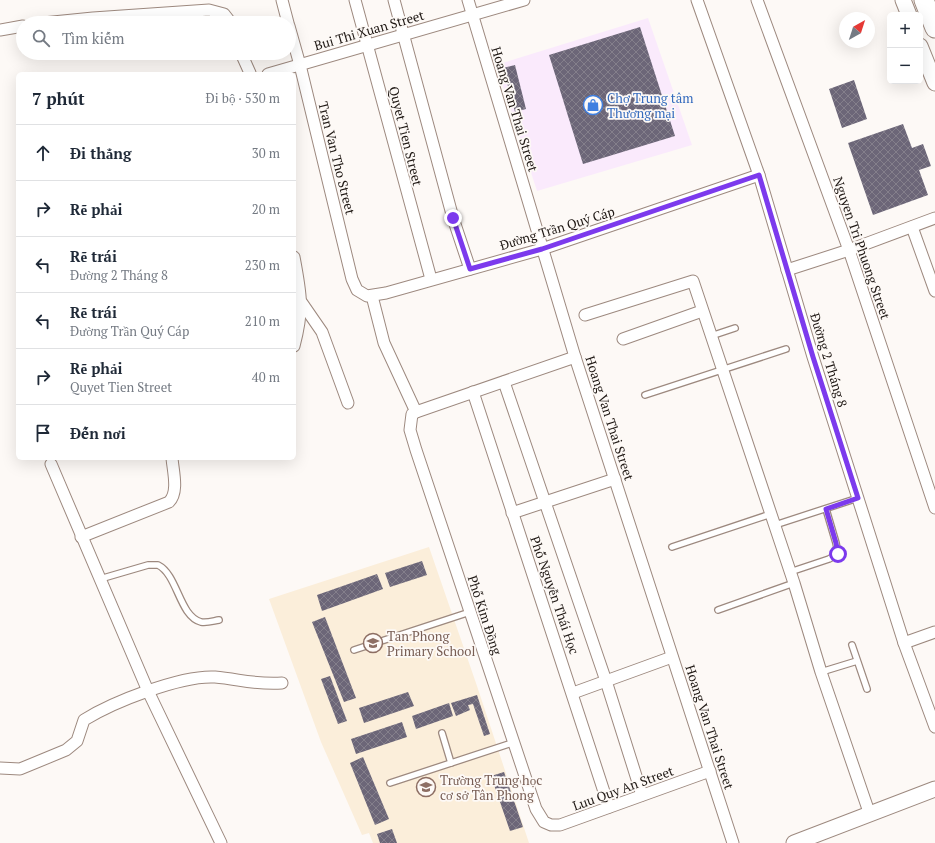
<!DOCTYPE html>
<html lang="vi">
<meta charset="utf-8">
<style>
:root{--surface:#fff;--page:#f2f2f3;--text:#1f2937;--muted:#747a83;--line:#e0e1e3}
body{margin:0;font-family:"PT Serif",serif;background:var(--page);color:var(--text)}
.controls{position:absolute;right:12px;top:12px;display:grid;overflow:hidden;border-radius:6px;box-shadow:0 4px 16px #0002}
.controls button{width:36px;height:36px;display:grid;place-items:center;padding:0;border:0;border-bottom:1px solid var(--line);background:var(--surface);color:var(--text);font:20px sans-serif}
.compass{position:absolute;left:839px;top:12px;width:36px;height:36px;border-radius:50%;background:var(--surface);box-shadow:0 4px 16px #0002;rotate:39deg}
.stop{position:absolute;width:12px;height:12px;margin:-9px;border:3px solid #7c3aed;border-radius:50%;background:#fff}
.stop.end{background:#7c3aed;border-color:#fff;box-shadow:0 1px 4px #0008}
.list{margin:0;padding:0;list-style:none}
h2{display:flex;justify-content:space-between;align-items:center;height:52px;margin:0;padding:0 16px;font-size:17px}
h2 small{font-size:13px;font-weight:400;color:var(--muted)}
.list li{display:grid;grid-template-columns:26px 1fr auto;gap:12px;align-items:center;box-sizing:border-box;height:56px;padding:0 16px;border-top:1px solid var(--line)}
.list b{display:block;font-size:15px;white-space:nowrap}
.list p{margin:0;font-size:13px;white-space:nowrap;color:var(--muted)}
.list em{font-size:13px;font-style:normal;color:var(--muted)}
.icon{flex:none;width:22px;height:22px;fill:none;stroke:currentColor;stroke-width:2;stroke-linecap:round;stroke-linejoin:round}
.map{position:relative;flex:none;width:935px;height:843px;overflow:hidden}
.search{position:absolute;background:var(--surface);box-shadow:0 4px 16px #0002;left:16px;top:16px;width:280px;height:44px;display:flex;align-items:center;gap:10px;box-sizing:border-box;padding:0 14px;border-radius:22px;color:var(--muted);font-size:15px}
.panel{position:absolute;background:var(--surface);box-shadow:0 4px 16px #0002;left:16px;top:72px;width:280px;height:388px;border-radius:6px}
.map>svg:first-child{display:block}
.commercial{fill:#faeafc}
.education{fill:#fbeeda}
.building{fill:url(#building-cross-hatch)}
.lines{fill:none;stroke-linecap:round;stroke-linejoin:round}
.lane-casing{stroke:#9d897f;stroke-width:8}
.street-casing{stroke:#9d897f;stroke-width:13}
.secondary-casing{stroke:#9d897f;stroke-width:17}
.highway-casing{stroke:#9d897f;stroke-width:21}
.lane{stroke:#fff;stroke-width:5.5}
.street{stroke:#fff;stroke-width:11}
.secondary{stroke:#fff;stroke-width:15}
.highway{stroke:#fff;stroke-width:19}
.route{stroke:#7c3aed;stroke-width:5}
.labels{text-anchor:middle;stroke-width:3.5;stroke-linejoin:round;paint-order:stroke}
.street-label{font-size:13px;fill:#1e1713;stroke:#fdf9f6}
.shop-label{font-size:13px;fill:#366cbe;stroke:#fdf9f6;text-anchor:start}
.education-label{font-size:13px;fill:#785e54;stroke:#fdf9f6;text-anchor:start}
</style>
<div class="map">
<svg width="935" height="843" viewBox="0 0 935 843">
<defs>
<pattern id="building-cross-hatch" width="8" height="8" patternUnits="userSpaceOnUse"><rect width="8" height="8" fill="#6c6678"/><path d="M0 0l8 8M0 8l8-8" fill="none" stroke="#847f8b"/></pattern>
</defs>
<rect width="100%" height="100%" fill="#fdf9f6"/>
<polygon class="commercial" points="648,18 692,145 537,191 496,65"/>
<polygon class="education" points="429,547 477,686 529,843 373,843 369,833 362,835 321,742 269,599"/>
<g class="building">
<polygon points="640,27 675,136 583,164 549,55"/>
<polygon points="515,65 526,109 515,112 503,68"/>
<polygon points="854,80 867,119 842,128 829,89"/>
<polygon points="903,124 912,148 923,144 931,166 919,170 928,195 873,215 848,143"/>
<polygon points="422,561 427,575 390,587 385,573"/>
<polygon points="377,574 383,589 322,611 317,595"/>
<polygon points="325,617 356,698 344,702 312,622"/>
<polygon points="330,676 347,721 338,724 321,679"/>
<polygon points="408,692 414,706 364,723 359,708"/>
<polygon points="477,695 490,734 484,736 473,704 468,705 470,710 456,716 451,703"/>
<polygon points="449,703 453,716 416,729 412,716"/>
<polygon points="402,722 407,737 356,754 351,739"/>
<polygon points="363,757 389,819 375,825 350,763"/>
<polygon points="504,772 523,827 510,831 491,776"/>
<polygon points="392,829 397,843 380,843 377,834"/>
</g>
<g class="lines">
<g class="lane-casing">
<g id="lane">
<polyline points="711,336 735,328"/>
<polyline points="645,395 786,349"/>
<polyline points="775,525 858,498"/>
<polyline points="672,547 771,514"/>
<polyline points="790,572 829,559 838,554 836,543 826,509"/>
<path d="M 100,579 L 148,565 L 158,565 C 178,575 179,616 201,622 C 207,623 213,621 219,620"/>
<polyline points="718,610 794,583"/>
<polyline points="852,645 867,689"/>
<polyline points="354,650 470,612"/>
<polyline points="821,672 857,661"/>
<polyline points="442,733 451,763"/>
<polyline points="390,783 512,743"/>
</g>
</g>
<g class="street-casing">
<g id="street">
<polyline points="282,0 288,23"/>
<polyline points="355,0 431,279"/>
<polyline points="394,0 453,218 470,269"/>
<polyline points="468,0 575,357 733,843"/>
<polyline points="697,0 759,175 813,357 904,643 935,727"/>
<polyline points="757,0 849,250 935,508"/>
<polyline points="43,23 93,18 209,10 224,14 231,23"/>
<polyline points="289,26 300,65 352,279 357,290 367,296 386,293 542,249 759,175"/>
<polyline points="0,30 23,26"/>
<polyline points="241,53 250,73"/>
<polyline points="268,74 524,0"/>
<polyline points="912,227 935,291"/>
<path d="M 294,257 C 301,294 304,309 294,346"/>
<polyline points="787,270 849,250 935,218"/>
<polyline points="372,296 384,343 416,412"/>
<polyline points="302,303 322,332 348,403"/>
<polyline points="585,315 693,281 794,583 821,672 870,815"/>
<polyline points="623,339 702,311"/>
<polyline points="575,357 416,412 412,414 410,430 416,450 536,809 544,822 551,825 560,825 710,771"/>
<polyline points="504,382 606,681 642,795"/>
<polyline points="473,392 609,807"/>
<polyline points="51,464 148,691 221,843"/>
<polyline points="512,513 615,479"/>
<path d="M 81,537 L 169,502 C 179,492 173,471 172,458"/>
<polyline points="904,643 935,632"/>
<polyline points="573,693 672,657"/>
<path d="M 0,768 L 20,769 L 66,750 L 77,741 L 84,720 C 113,702 181,675 215,677 C 239,679 255,685 282,683"/>
</g>
</g>
<g class="secondary-casing">
<g id="secondary">
<polyline points="903,0 909,15"/>
<polyline points="920,46 935,83"/>
<polyline points="794,843 935,789"/>
</g>
</g>
<g class="highway-casing">
<polyline id="highway" points="924,0 935,28"/>
</g>
<use href="#lane" class="lane"/>
<use href="#street" class="street"/>
<use href="#secondary" class="secondary"/>
<use href="#highway" class="highway"/>
</g>
<g class="lines">
<polyline class="route" points="453,218 470,269 542,249 759,175 813,357 858,498 826,509 836,543 838,554"/>
</g>
<defs>
<g id="shop-ring" transform="scale(1)"><circle r="9.5" fill="#fdf9f6" stroke="#3f7fe0" stroke-width="1.5"/><path d="M-5-2.5h2.3a2.7 3.5 0 0 1 5.4 0H5L5.5 6h-11ZM-1.5-2.5h3a1.5 2.3 0 0 0-3 0Z" fill="#3f7fe0"/></g>
<g id="school-ring" transform="scale(1)"><circle r="9.5" fill="#fdf9f6" stroke="#8d6e63" stroke-width="1.5"/><path d="M0-5L7-2L0 1L-7-2ZM-4 1L0 2.5L4 1V4Q0 6-4 4Z" fill="#8d6e63"/></g>
</defs>
<g fill-rule="evenodd">
<use href="#shop-ring" x="593" y="105"/>
<use href="#school-ring" x="373" y="643"/>
<use href="#school-ring" x="426" y="787"/>
</g>
<g class="labels">
<g class="street-label">
<text transform="translate(369 30) rotate(-16)" y="5">Bui Thi Xuan Street</text>
<text transform="translate(515 109) rotate(73)" y="5">Hoang Van Thai Street</text>
<text transform="translate(406 136) rotate(76)" y="5">Quyet Tien Street</text>
<text transform="translate(337 158) rotate(76)" y="5">Tran Van Tho Street</text>
<text transform="translate(557 228) rotate(-17)" y="5">Đường Trần Quý Cáp</text>
<text transform="translate(862 248) rotate(71)" y="5">Nguyen Tri Phuong Street</text>
<text transform="translate(829 360) rotate(73)" y="5">Đường 2 Tháng 8</text>
<text transform="translate(610 418) rotate(72)" y="5">Hoang Van Thai Street</text>
<text transform="translate(555 595) rotate(71)" y="5">Phố Nguyễn Thái Học</text>
<text transform="translate(485 615) rotate(72)" y="5">Phố Kim Đồng</text>
<text transform="translate(710 727) rotate(72)" y="5">Hoang Van Thai Street</text>
<text transform="translate(623 788) rotate(-20)" y="5">Luu Quy An Street</text>
</g>
<g class="shop-label">
<text x="607" y="103">Chợ Trung tâm<tspan x="607" dy="15">Thương mại</tspan></text>
</g>
<g class="education-label">
<text x="387" y="641">Tan Phong<tspan x="387" dy="15">Primary School</tspan></text>
<text x="440" y="785">Trường Trung học<tspan x="440" dy="15">cơ sở Tân Phong</tspan></text>
</g>
</g>
</svg>
<div class="controls">
<button>+</button>
<button>−</button>
</div>
<svg class="compass" viewBox="-18 -18 36 36"><path d="M0-13l5 13h-10z" fill="#e53935"/><path d="M0 13l5-13h-10z" fill="#747a83"/></svg>
<div class="stop" style="left:838px;top:554px"></div>
<div class="stop end" style="left:453px;top:218px"></div>
<div class="search"><svg class="icon" aria-label="search" viewBox="0 0 24 24"><circle cx="10" cy="10" r="6"/><path d="M15 15l6 6"/></svg>Tìm kiếm</div>
<section class="panel">
<h2>7 phút<small>Đi bộ · 530 m</small></h2>
<ul class="list">
<li><svg class="icon" aria-label="ahead" viewBox="0 0 24 24"><path d="M12 20V5M6 11l6-6 6 6"/></svg><div><b>Đi thẳng</b></div><em>30 m</em></li>
<li><svg class="icon" aria-label="right" viewBox="0 0 24 24"><path d="M7 20v-9h11M14 6l5 5-5 5"/></svg><div><b>Rẽ phải</b></div><em>20 m</em></li>
<li><svg class="icon" aria-label="left" viewBox="0 0 24 24"><path d="M17 20v-9H6M10 6l-5 5 5 5"/></svg><div><b>Rẽ trái</b><p>Đường 2 Tháng 8</p></div><em>230 m</em></li>
<li><svg class="icon" aria-label="left" viewBox="0 0 24 24"><path d="M17 20v-9H6M10 6l-5 5 5 5"/></svg><div><b>Rẽ trái</b><p>Đường Trần Quý Cáp</p></div><em>210 m</em></li>
<li><svg class="icon" aria-label="right" viewBox="0 0 24 24"><path d="M7 20v-9h11M14 6l5 5-5 5"/></svg><div><b>Rẽ phải</b><p>Quyet Tien Street</p></div><em>40 m</em></li>
<li><svg class="icon" aria-label="arrive" viewBox="0 0 24 24"><path d="M6 21V4h12l-3 4 3 4H6"/></svg><div><b>Đến nơi</b></div></li>
</ul>
</section>
</div>
